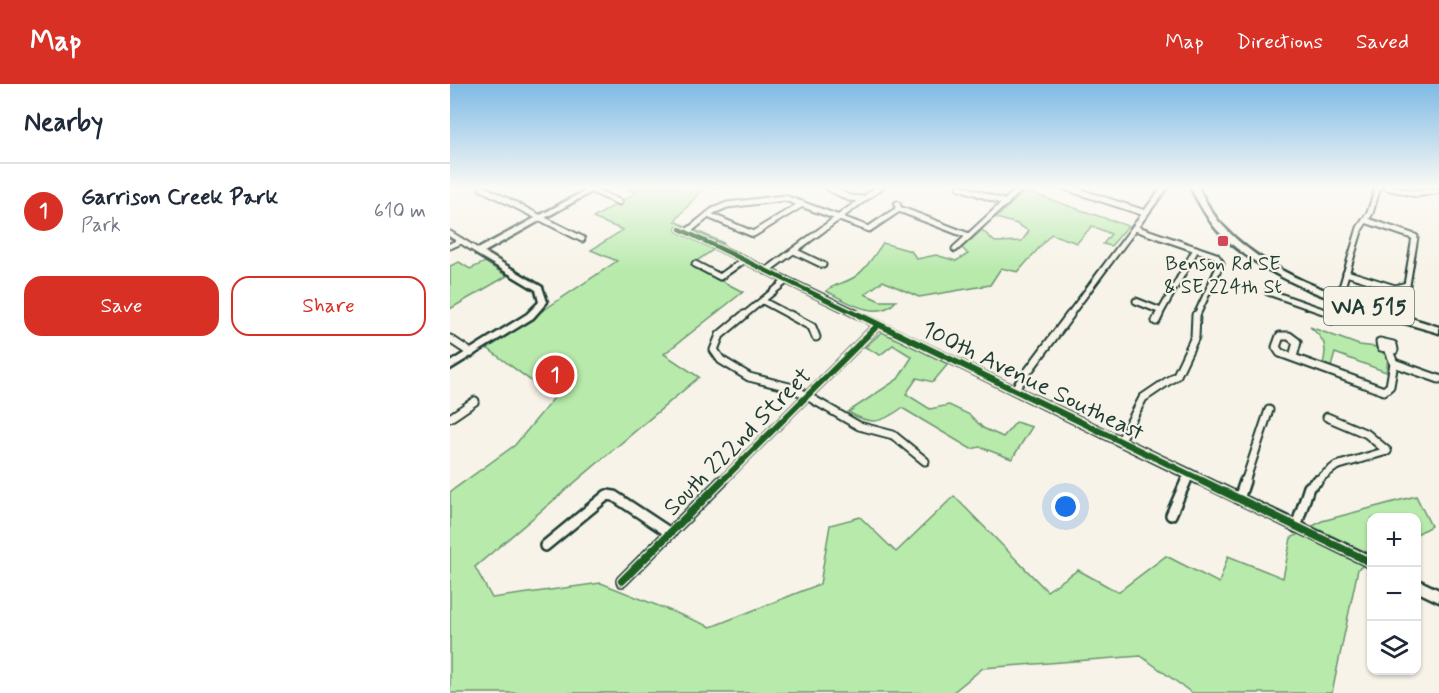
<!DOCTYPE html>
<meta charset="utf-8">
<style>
:root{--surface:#fff;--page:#f2f2f3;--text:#1f2937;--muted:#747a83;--line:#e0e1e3;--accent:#d93025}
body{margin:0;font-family:Mynerve,sans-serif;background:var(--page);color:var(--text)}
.controls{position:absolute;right:18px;bottom:18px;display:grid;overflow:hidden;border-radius:12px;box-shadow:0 2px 4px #0004}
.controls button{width:54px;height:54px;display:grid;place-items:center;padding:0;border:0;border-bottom:2px solid var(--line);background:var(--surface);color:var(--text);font:30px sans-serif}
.you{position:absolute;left:616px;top:423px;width:21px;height:21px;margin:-15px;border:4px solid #fff;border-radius:50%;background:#1a73e8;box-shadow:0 0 0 9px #1a73e833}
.badge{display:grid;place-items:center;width:39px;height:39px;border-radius:50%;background:var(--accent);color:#fff;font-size:20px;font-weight:700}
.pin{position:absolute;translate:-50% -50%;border:3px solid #fff;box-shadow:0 2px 6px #0006}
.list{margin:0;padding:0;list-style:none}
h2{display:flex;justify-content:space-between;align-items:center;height:78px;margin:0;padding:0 24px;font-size:26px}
h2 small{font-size:20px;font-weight:400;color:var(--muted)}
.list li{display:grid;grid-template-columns:39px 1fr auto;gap:18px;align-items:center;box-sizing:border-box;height:96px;padding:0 24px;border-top:2px solid var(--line)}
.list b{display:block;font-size:22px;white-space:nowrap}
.list p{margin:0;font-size:20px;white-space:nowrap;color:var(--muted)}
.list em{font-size:20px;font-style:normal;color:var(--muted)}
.actions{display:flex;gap:12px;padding:18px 24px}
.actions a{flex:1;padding:14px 0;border:2px solid var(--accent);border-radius:18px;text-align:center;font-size:21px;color:var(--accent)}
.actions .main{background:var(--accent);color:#fff}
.icon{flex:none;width:33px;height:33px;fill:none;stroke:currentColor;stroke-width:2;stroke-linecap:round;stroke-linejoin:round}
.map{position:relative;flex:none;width:989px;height:609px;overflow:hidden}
header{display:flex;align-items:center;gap:36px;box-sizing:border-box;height:84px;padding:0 30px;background:var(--accent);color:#fff}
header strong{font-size:28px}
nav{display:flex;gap:33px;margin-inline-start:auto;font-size:21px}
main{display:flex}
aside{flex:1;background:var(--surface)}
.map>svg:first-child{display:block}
.green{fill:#b7eaab;stroke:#6b9470;stroke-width:1.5}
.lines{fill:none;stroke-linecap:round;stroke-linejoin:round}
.street-far2-casing{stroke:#1f3d34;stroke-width:9}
.street-far1-casing{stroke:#1f3d34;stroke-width:11}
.street-casing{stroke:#1f3d34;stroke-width:14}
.secondary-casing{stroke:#1f3d34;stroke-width:5}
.primary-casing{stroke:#1f3d34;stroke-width:5}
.street-far2{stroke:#f7f3e8;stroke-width:5}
.street-far1{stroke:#f7f3e8;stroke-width:7}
.street{stroke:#f7f3e8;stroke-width:9}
.secondary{fill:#f7f3e8;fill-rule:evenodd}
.primary{fill:#f7f3e8;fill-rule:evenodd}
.cycleway-far2-casing{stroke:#f7f3e8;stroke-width:8}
.cycleway-far1-casing{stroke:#f7f3e8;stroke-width:10}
.cycleway-casing{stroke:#f7f3e8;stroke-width:11}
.cycleway-far2{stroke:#1b5e20;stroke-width:4.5}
.cycleway-far1{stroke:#1b5e20;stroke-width:6}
.cycleway{stroke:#1b5e20;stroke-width:8}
.poi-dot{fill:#d1495b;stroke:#f7f3e8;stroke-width:2}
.labels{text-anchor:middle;stroke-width:4.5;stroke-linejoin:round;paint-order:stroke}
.far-poi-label{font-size:20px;fill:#1f3d34;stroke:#f7f3e8}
.shield{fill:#f7f3e8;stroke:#60746a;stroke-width:1.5}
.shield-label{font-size:22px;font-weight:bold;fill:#1f3d34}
.street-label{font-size:24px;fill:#1f3d34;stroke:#f7f3e8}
</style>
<header>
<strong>Map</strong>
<nav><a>Map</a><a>Directions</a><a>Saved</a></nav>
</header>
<main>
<aside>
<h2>Nearby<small></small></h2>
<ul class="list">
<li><span class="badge">1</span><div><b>Garrison Creek Park</b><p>Park</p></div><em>610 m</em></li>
</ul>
<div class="actions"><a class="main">Save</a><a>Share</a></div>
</aside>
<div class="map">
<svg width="989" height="609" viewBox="0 0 989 609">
<rect width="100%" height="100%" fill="#f7f3e8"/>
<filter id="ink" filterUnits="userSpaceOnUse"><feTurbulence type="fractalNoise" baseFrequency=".0167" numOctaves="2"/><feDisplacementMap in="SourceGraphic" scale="12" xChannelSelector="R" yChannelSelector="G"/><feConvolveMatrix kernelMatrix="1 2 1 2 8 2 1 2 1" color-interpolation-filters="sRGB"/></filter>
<g filter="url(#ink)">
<g class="green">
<polygon points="182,103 290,103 253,104 225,137 273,159 241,181 293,208 214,270 249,293 25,483 42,514 151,499 261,543 370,500 380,441 410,433 446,468 504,412 597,507 628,486 668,508 716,472 769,499 778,472 833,494 841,454 872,437 966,412 981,442 967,450 966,434 922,434 921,477 908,485 882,609 742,609 691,572 533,584 502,609 0,609 0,408 65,361 104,314 37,264 167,177 141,166 173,146 143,134 187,108 177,105"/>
<path d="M 575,107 L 678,142 L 661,162 L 653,160 L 661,150 L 642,142 L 627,159 L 601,150 L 568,188 L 551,184 L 540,201 L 469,213 L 433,197 L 415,210 L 430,217 L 446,217 C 427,239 395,216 376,207 C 384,200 392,200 401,195 C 415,188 424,171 433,159 L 461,167 L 467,175 L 486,171 L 506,177 L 518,170 L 512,164 L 532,146 L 545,158 L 572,157 L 579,147 L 567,140 L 546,134 Z"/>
<polygon points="9,178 20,185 35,178 57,192 0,225 0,182"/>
<path d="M 860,243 L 909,261 L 927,263 L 938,274 L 936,288 L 885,269 L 881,283 L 873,280 C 878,261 874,255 860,243 Z"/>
<path d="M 432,248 L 498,280 L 483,298 L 467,294 L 456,310 L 480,325 L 499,321 L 520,331 L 533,344 L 553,353 L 566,338 L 582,343 L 562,375 L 530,363 L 521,365 L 452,324 C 431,339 422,342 398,328 L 448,295 L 462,273 L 443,261 L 430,271 L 415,263 Z"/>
</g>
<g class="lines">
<g class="street-far2-casing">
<g id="street-far2">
<polyline points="378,103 399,114 413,115"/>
<polyline points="510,103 556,119"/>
<polyline points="615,103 695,129"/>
<polyline points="937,103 966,110 989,106"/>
<polyline points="32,104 132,155"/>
<polyline points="142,106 169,118"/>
<polyline points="449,125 519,152"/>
<polyline points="258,131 303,150 352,120"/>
<polyline points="685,144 766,172 771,179 746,233"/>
<polyline points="237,148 263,127 277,121 335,114 419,145 449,125 447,120"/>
<polyline points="0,150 29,168"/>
<polyline points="0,162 11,157"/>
<polyline points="505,165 572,103"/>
<polyline points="344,167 373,181"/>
<polyline points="245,180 270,193 294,176"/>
<polyline points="316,187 430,103"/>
<polyline points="896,189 945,204 957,201 965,153 915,136"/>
<polyline points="818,208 884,231"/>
<polyline points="313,217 343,233"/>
<polyline points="686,217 711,227"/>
<polyline points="292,233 336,197"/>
<polyline points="618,233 715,103"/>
<polyline points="708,233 746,165"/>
<polyline points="883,233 910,144 920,129 928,103"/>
</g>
</g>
<g class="street-far1-casing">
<g id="street-far1">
<polyline points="294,231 270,251 264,266 271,276 299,293 343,304 409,342 443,351 475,377"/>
<polyline points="340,231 362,243 366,253"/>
<polyline points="882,236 883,231"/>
<polyline points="706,237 709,231"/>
<polyline points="0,255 21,269"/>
<polygon points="930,258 943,261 944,266 931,263"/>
<polyline points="843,273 847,258 839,252 830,252 826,263 830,269 934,307 940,302 944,279 939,267"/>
<polyline points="944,279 989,295"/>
<polyline points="564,306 620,231"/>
<polyline points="877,333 917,350 937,367"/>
<polyline points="0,334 25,317"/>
<polyline points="670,358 693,314 727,291 745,253 746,231"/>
<polyline points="271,398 427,242"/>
<polyline points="736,398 739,391"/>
<polyline points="795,398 819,326"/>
<polyline points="865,398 886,382 937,367"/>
</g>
</g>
<g class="street-casing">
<g id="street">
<polyline points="789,415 795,397"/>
<polyline points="721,431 736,397"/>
<polyline points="846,443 859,403 867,397"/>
<polyline points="95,462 157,411 164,412 220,449"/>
<polyline points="172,497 272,397"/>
</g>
</g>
<g class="secondary-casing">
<g id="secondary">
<polygon points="142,103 150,103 34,168 92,203 97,218 83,234 0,285 0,278 77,230 89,218 86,206 26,170 26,166"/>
<polygon points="230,143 922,473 922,484 228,146 228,144"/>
<polygon points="966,495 989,506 989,518 966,507"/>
</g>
</g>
<g class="primary-casing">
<path id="primary" d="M 740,103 L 748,103 C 755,116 762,131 773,142 C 827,201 916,219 989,243 L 989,249 C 917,228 819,202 767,146 C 756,133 748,117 740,103 Z"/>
</g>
<use href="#street-far2" class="street-far2"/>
<use href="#street-far1" class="street-far1"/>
<use href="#street" class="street"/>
<use href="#secondary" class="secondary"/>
<use href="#primary" class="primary"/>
<g class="cycleway-far2-casing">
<polyline id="cycleway-far2" points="230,145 412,233"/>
</g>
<g class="cycleway-far1-casing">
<g id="cycleway-far1">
<polyline points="409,231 755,398"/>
<polyline points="271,398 427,242"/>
</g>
</g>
<g class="cycleway-casing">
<g id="cycleway">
<polyline points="752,397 922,479"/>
<polyline points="172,497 272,397"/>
</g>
</g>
<use href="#cycleway-far2" class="cycleway-far2"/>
<use href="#cycleway-far1" class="cycleway-far1"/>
<use href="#cycleway" class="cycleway"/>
</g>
</g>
<linearGradient id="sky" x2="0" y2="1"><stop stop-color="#7ebae5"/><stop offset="0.55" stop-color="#fbfaf5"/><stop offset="1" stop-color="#fbfaf5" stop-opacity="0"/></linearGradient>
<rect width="989" height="188" fill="url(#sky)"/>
<rect class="poi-dot" x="767" y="151" width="12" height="12" rx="3"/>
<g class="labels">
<g class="far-poi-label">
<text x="773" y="186">Benson Rd SE<tspan x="773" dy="23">&amp; SE 224th St</tspan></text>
</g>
<rect class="shield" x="874" y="203" width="90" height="38" rx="4.5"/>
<g class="shield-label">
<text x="919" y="230">WA 515</text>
</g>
<g class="street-label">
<text transform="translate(583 296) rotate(26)" y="8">100th Avenue Southeast</text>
<text transform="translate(287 357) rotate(-45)" y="8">South 222nd Street</text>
</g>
</g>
</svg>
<div class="controls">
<button>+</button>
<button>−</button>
<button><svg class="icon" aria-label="layers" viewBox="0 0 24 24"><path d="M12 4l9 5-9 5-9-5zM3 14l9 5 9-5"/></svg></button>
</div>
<div class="you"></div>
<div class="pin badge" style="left:105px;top:291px">1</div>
</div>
</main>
